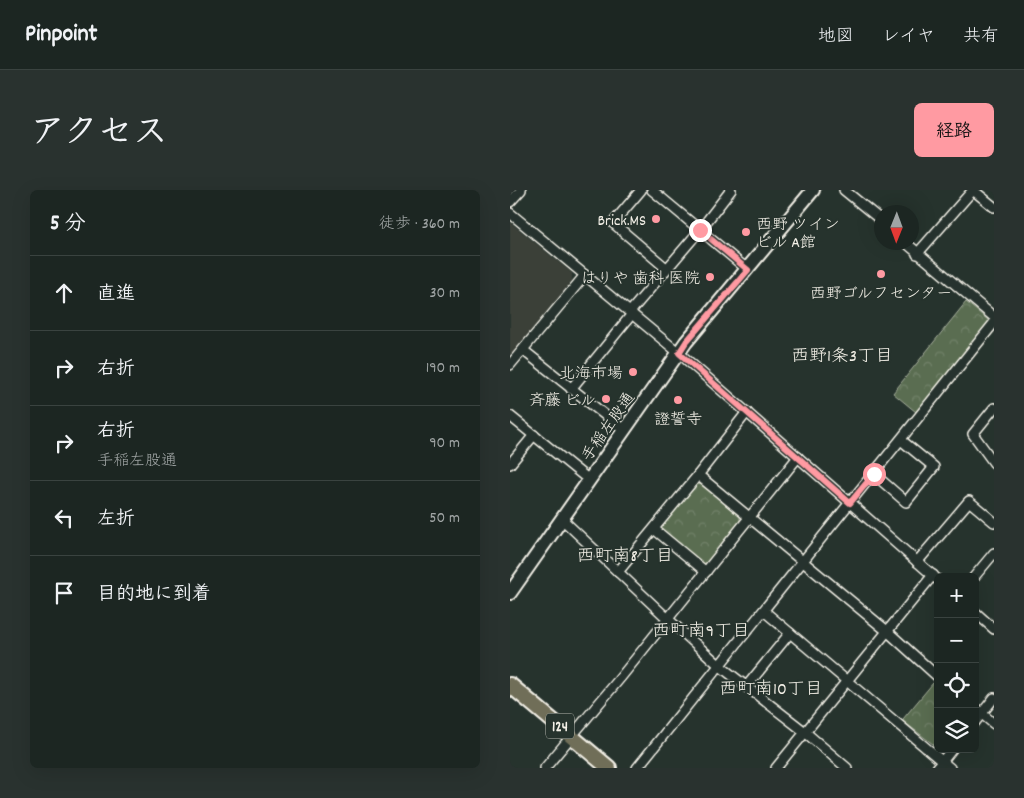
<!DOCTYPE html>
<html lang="ja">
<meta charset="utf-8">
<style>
:root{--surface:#1c2622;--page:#29322f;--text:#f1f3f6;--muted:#a0a5a5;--line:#3a4340;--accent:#ff9aa2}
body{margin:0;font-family:Dekko,"Klee One",sans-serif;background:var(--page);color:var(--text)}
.controls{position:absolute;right:15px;bottom:15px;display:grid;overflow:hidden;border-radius:8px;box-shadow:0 5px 20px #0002}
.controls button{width:45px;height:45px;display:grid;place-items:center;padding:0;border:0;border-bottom:1px solid var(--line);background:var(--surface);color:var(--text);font:25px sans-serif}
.compass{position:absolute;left:364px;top:15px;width:45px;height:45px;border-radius:50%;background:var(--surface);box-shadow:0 5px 20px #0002;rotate:181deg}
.stop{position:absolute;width:15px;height:15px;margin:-11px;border:4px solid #ff9aa2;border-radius:50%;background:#fff}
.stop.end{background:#ff9aa2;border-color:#fff;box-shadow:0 1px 5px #0008}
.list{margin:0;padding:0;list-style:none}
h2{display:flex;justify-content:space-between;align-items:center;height:65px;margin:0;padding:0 20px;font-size:21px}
h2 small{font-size:16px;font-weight:400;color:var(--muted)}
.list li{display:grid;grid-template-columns:32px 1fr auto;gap:15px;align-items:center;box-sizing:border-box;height:75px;padding:0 20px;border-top:1px solid var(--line)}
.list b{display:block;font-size:19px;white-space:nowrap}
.list p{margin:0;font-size:16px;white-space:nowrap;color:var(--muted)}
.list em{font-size:16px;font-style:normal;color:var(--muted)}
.icon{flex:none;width:28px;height:28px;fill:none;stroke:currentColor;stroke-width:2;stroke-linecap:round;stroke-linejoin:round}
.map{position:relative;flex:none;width:484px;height:578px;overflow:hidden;border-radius:8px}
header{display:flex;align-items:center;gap:30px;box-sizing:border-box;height:70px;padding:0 25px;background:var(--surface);border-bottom:1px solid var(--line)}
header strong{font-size:24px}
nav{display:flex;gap:28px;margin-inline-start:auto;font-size:18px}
.intro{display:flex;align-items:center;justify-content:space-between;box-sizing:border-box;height:120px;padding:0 30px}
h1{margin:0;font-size:35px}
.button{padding:12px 22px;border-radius:8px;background:var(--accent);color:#111;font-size:18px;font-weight:700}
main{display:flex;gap:30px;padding:0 30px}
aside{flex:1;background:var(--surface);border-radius:8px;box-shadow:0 5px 20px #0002}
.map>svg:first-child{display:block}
.built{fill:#3a4038}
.forest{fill:url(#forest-crowns);stroke:#a7af9c}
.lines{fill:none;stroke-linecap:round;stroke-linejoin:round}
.street-casing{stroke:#f4f1e8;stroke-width:12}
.secondary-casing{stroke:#f4f1e8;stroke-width:16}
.primary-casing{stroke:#f4f1e8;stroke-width:18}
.street{stroke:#26332d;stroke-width:9}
.secondary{stroke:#26332d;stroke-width:12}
.primary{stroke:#706e59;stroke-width:14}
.route{stroke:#ff9aa2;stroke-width:6}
.poi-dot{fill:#ff9aa2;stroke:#26332d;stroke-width:2}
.labels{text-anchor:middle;stroke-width:4;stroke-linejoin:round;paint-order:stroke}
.shield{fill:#26332d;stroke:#b6b8b0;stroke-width:1}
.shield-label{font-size:15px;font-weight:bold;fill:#f4f1e8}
.poi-label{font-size:16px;fill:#f4f1e8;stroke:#26332d;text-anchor:end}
.street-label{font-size:16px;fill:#f4f1e8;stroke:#26332d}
.neighbourhood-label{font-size:18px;fill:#f4f1e8;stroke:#26332d}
</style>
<header>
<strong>Pinpoint</strong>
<nav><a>地図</a><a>レイヤ</a><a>共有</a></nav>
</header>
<div class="intro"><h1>アクセス</h1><a class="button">経路</a></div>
<main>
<aside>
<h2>5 分<small>徒歩 · 360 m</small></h2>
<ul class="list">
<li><svg class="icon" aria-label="ahead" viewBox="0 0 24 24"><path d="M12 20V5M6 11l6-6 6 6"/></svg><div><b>直進</b></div><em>30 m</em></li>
<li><svg class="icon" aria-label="right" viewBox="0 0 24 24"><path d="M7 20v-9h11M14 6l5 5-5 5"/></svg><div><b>右折</b></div><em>190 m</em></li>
<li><svg class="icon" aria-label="right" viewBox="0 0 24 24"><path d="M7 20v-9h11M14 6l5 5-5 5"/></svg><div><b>右折</b><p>手稲左股通</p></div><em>90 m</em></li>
<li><svg class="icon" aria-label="left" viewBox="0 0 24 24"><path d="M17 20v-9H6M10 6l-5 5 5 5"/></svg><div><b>左折</b></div><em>50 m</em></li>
<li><svg class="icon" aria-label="arrive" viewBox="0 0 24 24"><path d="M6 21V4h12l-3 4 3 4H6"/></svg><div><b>目的地に到着</b></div></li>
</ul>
</aside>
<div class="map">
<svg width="484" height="578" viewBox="0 0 484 578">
<defs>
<pattern id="forest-crowns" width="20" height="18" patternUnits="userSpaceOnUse" patternTransform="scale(1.25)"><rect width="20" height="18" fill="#5a6d51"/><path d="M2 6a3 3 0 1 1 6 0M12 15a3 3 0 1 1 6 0" fill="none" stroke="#72826a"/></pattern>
</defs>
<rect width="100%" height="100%" fill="#26332d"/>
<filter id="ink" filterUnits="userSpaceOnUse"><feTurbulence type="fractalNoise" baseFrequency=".02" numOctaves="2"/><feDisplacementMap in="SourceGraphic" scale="10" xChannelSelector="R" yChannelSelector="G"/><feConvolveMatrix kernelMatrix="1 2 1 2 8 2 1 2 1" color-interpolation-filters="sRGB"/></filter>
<g filter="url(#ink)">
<polygon class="built" points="0,32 62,83 62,91 0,166"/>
<g class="forest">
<polygon points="456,112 478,130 479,134 406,222 383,203"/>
<polygon points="191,294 230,326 230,333 196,374 191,373 152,341 151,337 186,295"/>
<polygon points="423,493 428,494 428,558 393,531 393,529"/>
</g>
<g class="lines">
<g class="street-casing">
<g id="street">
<polyline points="131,0 103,33 156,78"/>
<polyline points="142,0 238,80"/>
<polyline points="334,0 372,31"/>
<polyline points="463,0 484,17"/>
<polyline points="0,12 11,0"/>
<polyline points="0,23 169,163 428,390"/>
<polyline points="395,52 484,127"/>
<polyline points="407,64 463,0"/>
<polyline points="120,122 190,40 221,0"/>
<polyline points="13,160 115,241"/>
<polyline points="0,175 75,85"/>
<polyline points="61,199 122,124"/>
<polyline points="484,218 463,244 484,273"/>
<polyline points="0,226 79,290"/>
<polyline points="0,274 24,245"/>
<polyline points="364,284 396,312 424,277 391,250"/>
<polyline points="188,285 377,441 428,487"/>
<polyline points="53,330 158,429 210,476 295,542 337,578"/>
<polyline points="144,339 196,382"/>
<polyline points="407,372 459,311 484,332"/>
<polyline points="108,382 188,285 237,222"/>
<polyline points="464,387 484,363"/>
<polyline points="254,421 440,578"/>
<polyline points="465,422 484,439"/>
<polyline points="236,497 280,443"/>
<polyline points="465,518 484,534"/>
<polyline points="465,532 484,508"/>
<polyline points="35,578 111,487 288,267"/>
<polyline points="127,578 484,133"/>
<polyline points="266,578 423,385"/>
<polyline points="427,578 442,559"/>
</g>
</g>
<g class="secondary-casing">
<polyline id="secondary" points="0,403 176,152 303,0"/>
</g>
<g class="primary-casing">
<polyline id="primary" points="0,495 99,578"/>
</g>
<use href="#street" class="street"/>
<use href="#secondary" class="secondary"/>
<use href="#primary" class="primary"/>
</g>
</g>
<g class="lines" filter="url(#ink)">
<polyline class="route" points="190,40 238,80 176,152 169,163 340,313 364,284"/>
</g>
<g class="poi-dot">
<circle cx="146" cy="29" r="5"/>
<circle cx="236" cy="42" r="5"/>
<circle cx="371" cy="84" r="5"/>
<circle cx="200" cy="87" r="5"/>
<circle cx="123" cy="182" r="5"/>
<circle cx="96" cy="209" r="5"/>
<circle cx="168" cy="210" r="5"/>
</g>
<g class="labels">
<rect class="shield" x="36" y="523.5" width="28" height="25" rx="4"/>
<g class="shield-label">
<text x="50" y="541">124</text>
</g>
<g class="poi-label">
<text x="136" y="35">Brick.MS</text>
<text x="246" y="39" text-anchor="start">西野 ツイン<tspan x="246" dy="18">ビル A館</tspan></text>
<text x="190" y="93">はりや 歯科 医院</text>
<text x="371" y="108" text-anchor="middle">西野ゴルフセンター</text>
<text x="113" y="188">北海市場</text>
<text x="86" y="215">斉藤 ビル</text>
<text x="168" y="234" text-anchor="middle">證誓寺</text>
</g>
<g class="street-label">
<text transform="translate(97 236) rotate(-55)" y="6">手稲左股通</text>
</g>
<g class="neighbourhood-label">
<text x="332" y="171">西野1条3丁目</text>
<text x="115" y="371">西町南8丁目</text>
<text x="191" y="446">西町南9丁目</text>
<text x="261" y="504">西町南10丁目</text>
</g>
</g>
</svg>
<div class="controls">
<button>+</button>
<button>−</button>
<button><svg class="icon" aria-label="locate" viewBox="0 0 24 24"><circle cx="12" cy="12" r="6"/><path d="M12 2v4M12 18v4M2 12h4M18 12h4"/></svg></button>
<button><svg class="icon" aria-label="layers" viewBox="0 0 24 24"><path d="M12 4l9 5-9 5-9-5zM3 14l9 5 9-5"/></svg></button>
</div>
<svg class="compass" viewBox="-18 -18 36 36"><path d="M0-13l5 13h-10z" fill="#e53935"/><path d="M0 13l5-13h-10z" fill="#a0a5a5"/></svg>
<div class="stop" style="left:364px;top:284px"></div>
<div class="stop end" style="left:190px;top:40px"></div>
</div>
</main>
